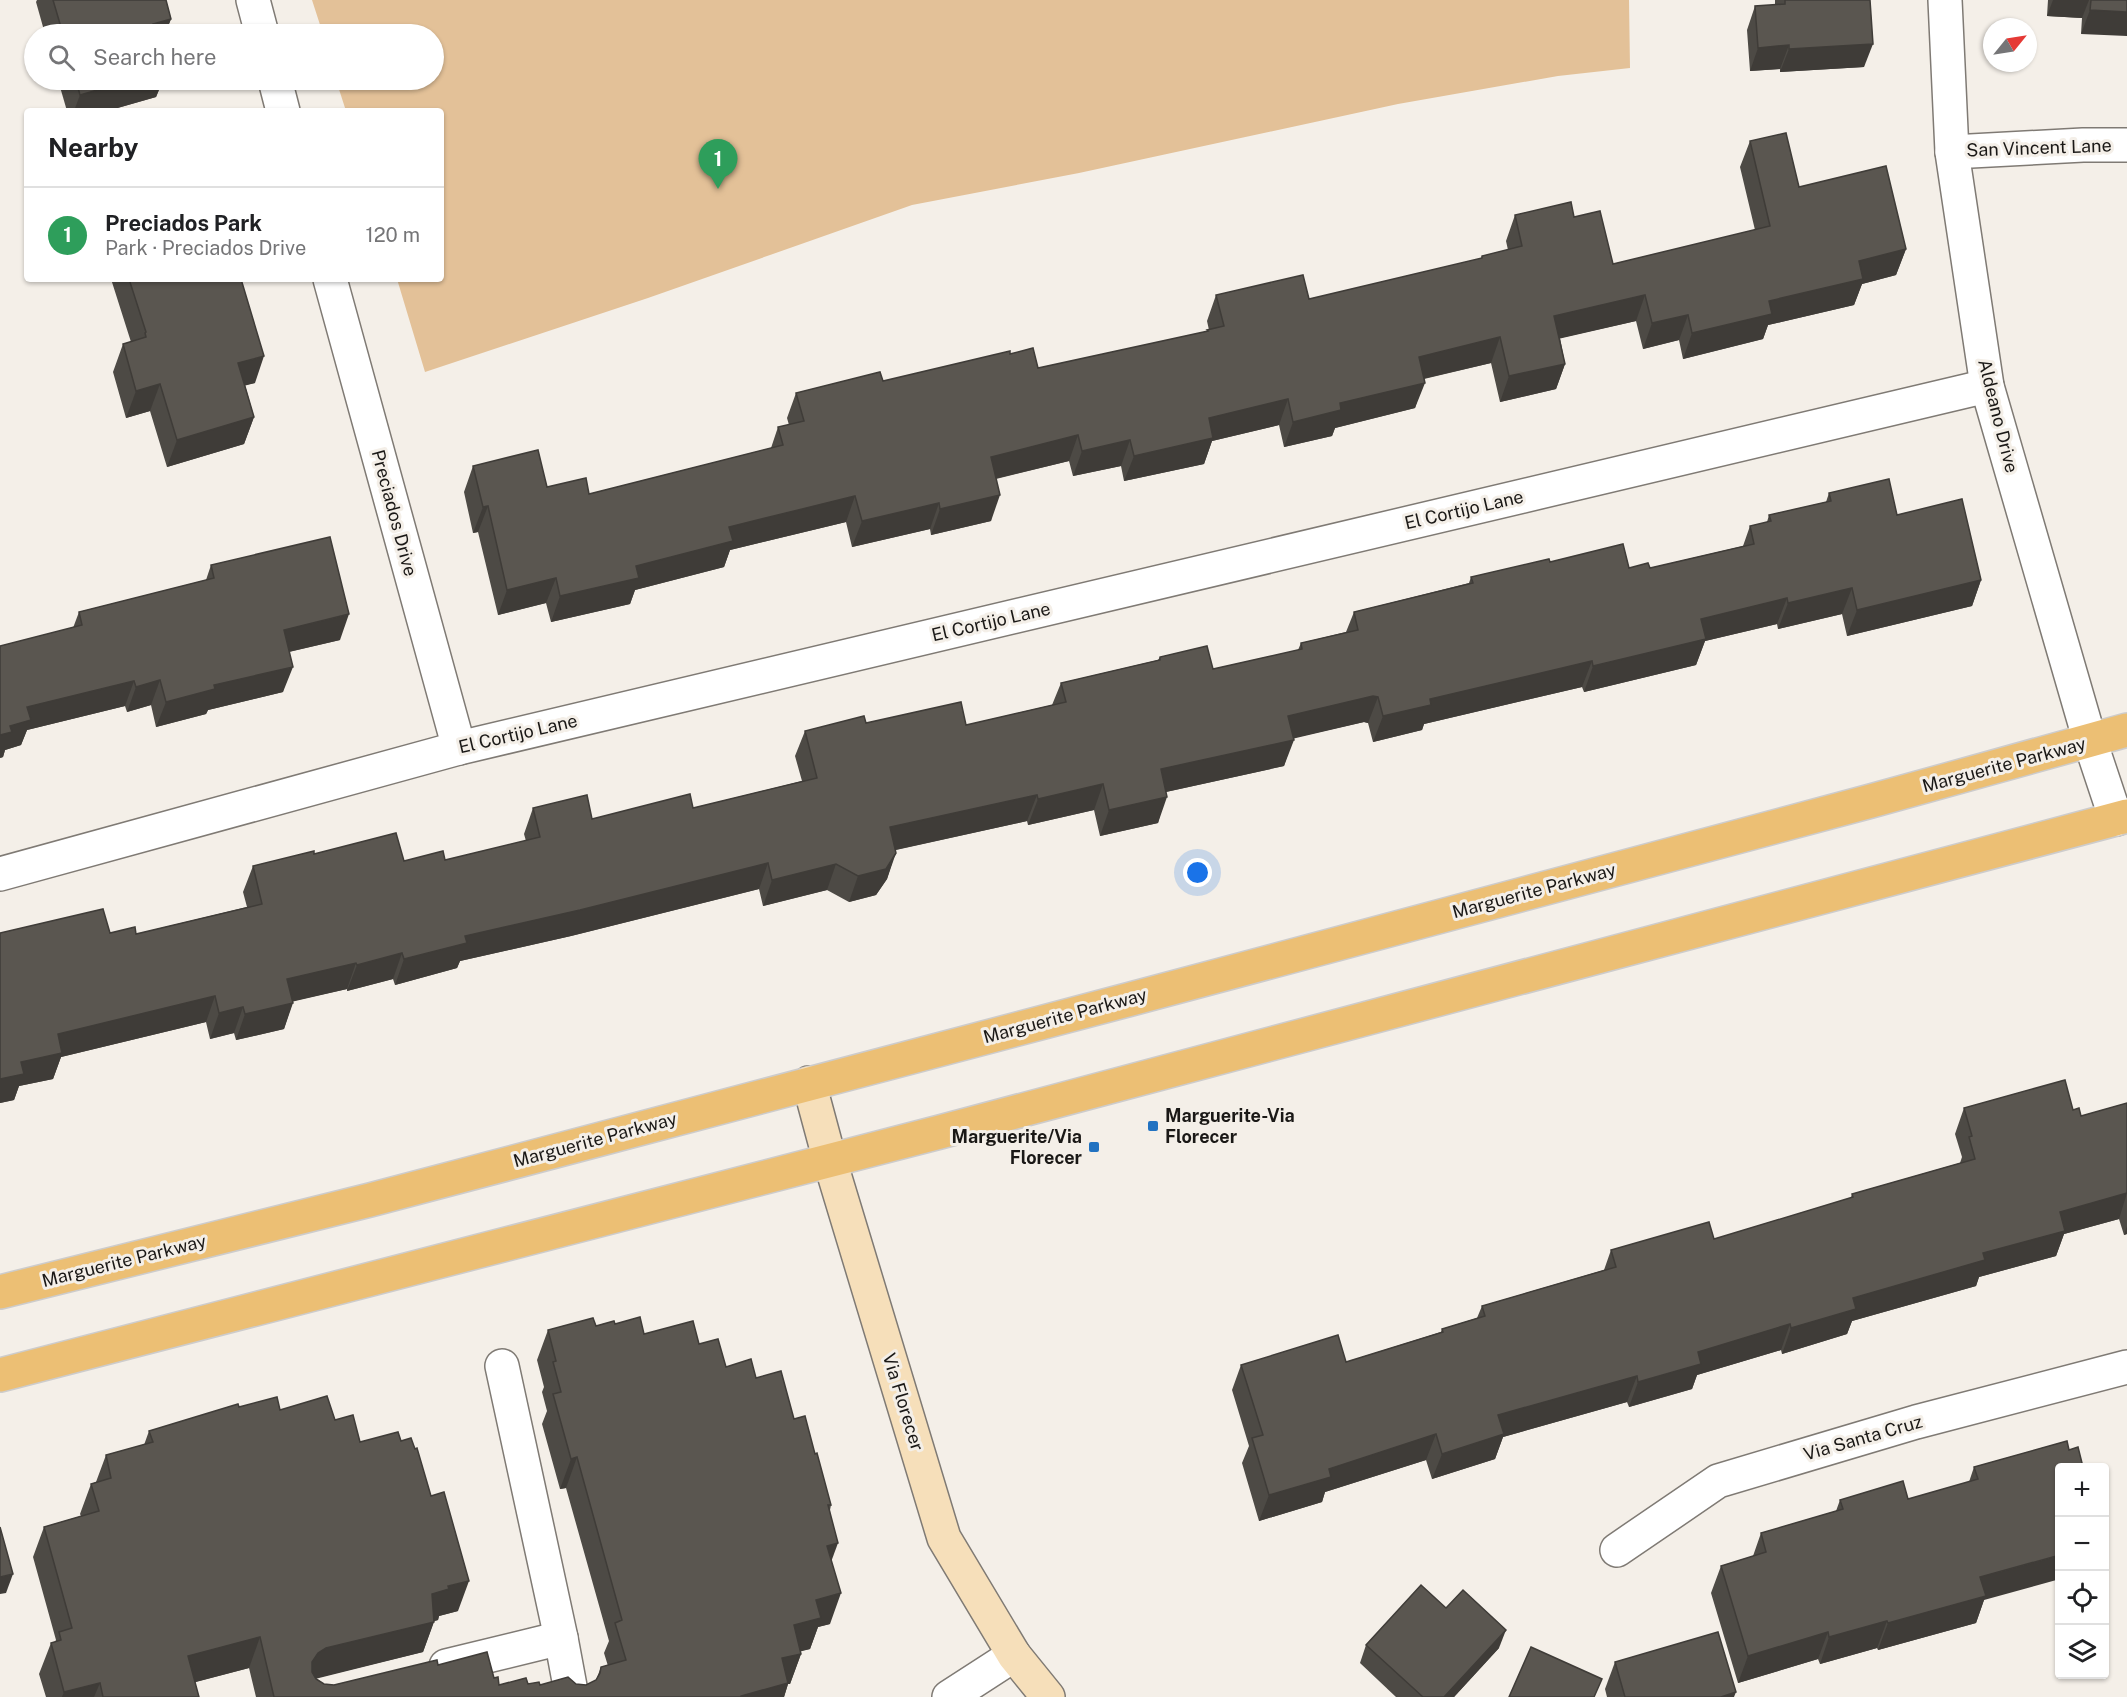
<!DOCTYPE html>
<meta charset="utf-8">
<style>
:root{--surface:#fff;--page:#f6f6f6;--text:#202124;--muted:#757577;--line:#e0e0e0;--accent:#ea580c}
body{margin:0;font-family:"Public Sans",sans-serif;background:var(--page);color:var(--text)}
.controls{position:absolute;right:18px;bottom:18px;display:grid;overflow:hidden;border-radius:6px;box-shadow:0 2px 4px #0004}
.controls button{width:54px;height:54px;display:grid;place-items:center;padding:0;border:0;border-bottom:2px solid var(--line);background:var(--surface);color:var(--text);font:30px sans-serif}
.compass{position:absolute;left:1983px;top:18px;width:54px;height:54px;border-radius:50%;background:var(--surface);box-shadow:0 2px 4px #0004;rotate:60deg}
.you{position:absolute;left:1198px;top:873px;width:21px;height:21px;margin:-15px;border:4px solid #fff;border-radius:50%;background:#1a73e8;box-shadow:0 0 0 9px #1a73e833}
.badge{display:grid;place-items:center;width:39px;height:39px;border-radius:50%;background:var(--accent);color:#fff;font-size:20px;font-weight:700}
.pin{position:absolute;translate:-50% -50px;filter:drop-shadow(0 2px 3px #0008)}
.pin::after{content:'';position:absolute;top:32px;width:21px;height:18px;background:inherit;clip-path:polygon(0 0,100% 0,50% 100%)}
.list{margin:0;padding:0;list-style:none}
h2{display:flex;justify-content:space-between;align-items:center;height:78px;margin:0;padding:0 24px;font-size:26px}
h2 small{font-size:20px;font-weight:400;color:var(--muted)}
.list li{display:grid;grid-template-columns:39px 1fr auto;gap:18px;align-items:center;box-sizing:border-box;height:96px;padding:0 24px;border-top:2px solid var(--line)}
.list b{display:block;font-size:22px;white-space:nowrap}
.list p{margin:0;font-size:20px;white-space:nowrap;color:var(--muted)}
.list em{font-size:20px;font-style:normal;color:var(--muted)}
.icon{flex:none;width:33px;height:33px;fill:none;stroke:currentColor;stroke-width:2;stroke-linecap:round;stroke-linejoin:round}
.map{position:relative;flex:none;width:2127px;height:1697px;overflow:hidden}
.search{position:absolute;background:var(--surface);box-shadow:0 2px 4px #0004;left:24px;top:24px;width:420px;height:66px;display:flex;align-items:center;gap:15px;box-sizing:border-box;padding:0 21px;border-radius:33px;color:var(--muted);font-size:22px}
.panel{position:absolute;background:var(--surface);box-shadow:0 2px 4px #0004;left:24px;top:108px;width:420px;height:174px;border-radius:6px}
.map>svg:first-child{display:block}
.green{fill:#e3c198}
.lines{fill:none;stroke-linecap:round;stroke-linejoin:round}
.street-casing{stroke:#7f7a74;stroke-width:36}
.secondary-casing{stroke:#7f7a74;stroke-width:36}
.primary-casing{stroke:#cdcccc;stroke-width:36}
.street{stroke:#fff;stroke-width:33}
.secondary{stroke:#f6dfba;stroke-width:33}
.primary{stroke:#ecbf74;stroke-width:33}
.wall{fill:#4d4a45}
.shaded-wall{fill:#3f3c38}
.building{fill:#5a5650;stroke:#3f3c38;stroke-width:1.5}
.poi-dot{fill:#2172c1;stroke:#f4efe8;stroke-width:2}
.labels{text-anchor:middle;stroke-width:6;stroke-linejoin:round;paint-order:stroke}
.street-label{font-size:18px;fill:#1a1816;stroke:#f4efe8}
.poi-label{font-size:18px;font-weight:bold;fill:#1a1816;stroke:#f4efe8;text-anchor:start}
</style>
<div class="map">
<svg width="2127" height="1697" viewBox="0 0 2127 1697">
<rect width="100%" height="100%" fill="#f4efe8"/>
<polygon class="green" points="312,0 1629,0 1630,68 1558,76 1398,104 1079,173 912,205 648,298 425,372 397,279 441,279 441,111 346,111 336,80 434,80 434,34 323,34"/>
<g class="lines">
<g class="street-casing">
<g id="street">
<polyline points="253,0 262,34"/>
<polyline points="1945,0 1952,152 1987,386 2090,741 2116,819"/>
<polyline points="275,80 283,111"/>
<polyline points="1952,152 2083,145 2127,145"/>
<polyline points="330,279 459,748"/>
<polyline points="0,874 459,748 1987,386"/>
<polyline points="502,1366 561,1638 572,1697"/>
<polyline points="1617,1550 1718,1481 1916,1422 2127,1367"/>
<polyline points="446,1666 561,1638"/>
<polyline points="949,1697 1014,1655"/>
</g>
</g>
<g class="secondary-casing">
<polyline id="secondary" points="809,1083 830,1161 944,1538 1014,1655 1048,1697"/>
</g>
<g class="primary-casing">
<g id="primary">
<polyline points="0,1292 370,1200 1131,999 1871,801 2127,730"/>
<polyline points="0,1375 940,1132 2127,816"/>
</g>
</g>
<use href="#street" class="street"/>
<use href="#secondary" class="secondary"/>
<use href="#primary" class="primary"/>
</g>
<g class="wall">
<polygon points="37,0 166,0 171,19 165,34 45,34 36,2"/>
<polygon points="1775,0 1870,0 1864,67 1780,72 1780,69 1750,71 1747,30 1755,6 1775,5"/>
<polygon points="2048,0 2127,0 2081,34 2082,18 2047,16"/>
<polygon points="58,80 163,80 156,97 107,111 67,111"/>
<polygon points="1750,141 1799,187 1906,249 1896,275 1862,284 1854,305 1768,325 1763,339 1683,359 1679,340 1643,349 1636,321 1560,338 1565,364 1556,389 1500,402 1491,363 1424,379 1415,408 1335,428 1332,436 1284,447 1279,425 1212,441 1204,464 1124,481 1121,466 1073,476 1069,461 996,479 991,521 931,535 930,529 852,547 846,522 730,550 724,567 635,590 630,604 551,622 546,603 498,615 478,532 473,533 464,492 473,466 547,487 589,494 771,448 778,427 789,425 787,418 796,393 883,381 1010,354 1038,368 1207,332 1207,330 1209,330 1207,321 1216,295 1309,299 1481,259 1482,256 1508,250 1506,241 1515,215 1574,217 1613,264 1755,230 1740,167"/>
<polygon points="111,279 241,279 255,383 245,385 254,417 244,444 167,467 150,411 126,418 113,372 123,344 131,342"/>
<polygon points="1829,493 1897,515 1981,580 1972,606 1847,636 1842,614 1778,629 1777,624 1705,641 1696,665 1584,692 1582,687 1424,724 1422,730 1373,742 1368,723 1364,722 1293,738 1284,766 1166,792 1158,823 1100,836 1094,810 1028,825 1027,821 896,850 887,879 876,895 849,902 827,890 763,906 759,889 571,936 460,961 457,968 395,985 393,979 347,991 347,989 293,1001 284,1029 236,1040 234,1033 210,1039 206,1022 61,1057 53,1079 19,1086 14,1100 0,1103 0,933 136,934 247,907 243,892 253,866 314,854 404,861 445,860 526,841 524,834 533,808 592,819 693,808 802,781 795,756 805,731 866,723 966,725 1052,705 1061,683 1158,660 1160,657 1213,669 1298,650 1301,643 1346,632 1354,612 1469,583 1471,577 1550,562 1629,568 1650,568 1743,546 1750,526 1767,522 1769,515 1826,502"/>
<polygon points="211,565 340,640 289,652 283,692 208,710 206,714 156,727 151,705 127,712 125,706 27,730 21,745 5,750 3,757 0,758 73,628 79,612 206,580"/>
<polygon points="2127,1103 2127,1234 2124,1235 2119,1219 2064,1234 2056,1256 1979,1277 1976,1286 1852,1321 1847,1334 1782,1354 1781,1350 1697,1375 1692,1389 1629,1407 1627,1402 1503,1437 1495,1459 1432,1479 1426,1460 1325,1492 1322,1502 1259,1521 1242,1463 1249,1446 1232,1390 1241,1365 1346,1362 1441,1332 1442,1329 1477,1318 1482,1306 1604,1270 1611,1250 1714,1239 1851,1198 1852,1194 1960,1163 1962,1157 1955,1134 1964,1108 2073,1110 2081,1116"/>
<polygon points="615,1324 644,1334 699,1344 726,1367 756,1378 794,1419 815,1454 831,1505 830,1510 832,1561 830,1624 818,1627 810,1649 800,1651 801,1654 790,1684 788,1684 784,1697 256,1697 249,1668 195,1682 199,1697 46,1697 39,1674 51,1643 55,1642 56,1640 33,1557 44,1527 81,1516 80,1514 91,1484 96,1482 106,1455 144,1445 149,1431 239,1407 280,1410 335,1420 360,1442 458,1611 439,1616 438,1620 434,1621 423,1652 316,1678 324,1684 334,1685 438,1665 494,1678 499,1685 576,1684 586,1685 596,1680 601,1667 608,1666 604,1653 609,1641 566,1488 560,1489 542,1424 547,1411 542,1392 544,1387 537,1360 548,1330"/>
<polygon points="2067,1441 1984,1600 1976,1623 1878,1650 1877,1648 1820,1664 1818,1659 1738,1683 1711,1593 1721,1566 1753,1556 1761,1533 1836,1511 1840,1500 1908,1499 1969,1482 1974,1467"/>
<polygon points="1446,1608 1499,1648 1454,1697 1396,1697 1360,1663 1366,1645"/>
<polygon points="1615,1662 1734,1697 1607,1697 1605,1689"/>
</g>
<g class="shaded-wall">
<polygon points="2053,0 2089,0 2082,18 2047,16"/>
<polygon points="2090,10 2127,12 2127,36 2081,34"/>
<polygon points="171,19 165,34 149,34 153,24"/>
<polygon points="1873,44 1864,67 1780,72 1789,49"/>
<polygon points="1789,45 1780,69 1750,71 1758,48"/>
<polygon points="132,80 163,80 156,97 107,111 74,111 80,95"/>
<polygon points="1906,249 1896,275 1862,284 1854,305 1768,325 1763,339 1683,359 1692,333 1769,301 1859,261"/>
<polygon points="1645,295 1636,321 1545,342 1554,316"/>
<polygon points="1688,315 1679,340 1643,349 1652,323"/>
<polygon points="1500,337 1491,363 1409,382 1419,357"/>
<polygon points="264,356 255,383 228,390 238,363"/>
<polygon points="1565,364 1556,389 1500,402 1509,376"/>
<polygon points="1425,383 1415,408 1335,428 1332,436 1284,447 1293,422 1340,403"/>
<polygon points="160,384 150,411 126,418 136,391"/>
<polygon points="1288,399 1279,425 1212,441 1204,464 1124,481 1134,456 1209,418"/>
<polygon points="254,417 244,444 167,467 177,440"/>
<polygon points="1078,435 1069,461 981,482 991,457"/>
<polygon points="1130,440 1121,466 1073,476 1082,451"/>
<polygon points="1000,495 991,521 931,535 940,509"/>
<polygon points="855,496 846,522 730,550 724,567 635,590 630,604 551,622 560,596 636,566 729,527"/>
<polygon points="939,503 930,529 852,547 862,521"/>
<polygon points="488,506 478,532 473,533 483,507"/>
<polygon points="556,578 546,603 498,615 507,590"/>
<polygon points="1981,580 1972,606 1847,636 1857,610"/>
<polygon points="1852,588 1842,614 1778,629 1788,603"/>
<polygon points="1787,598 1777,624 1705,641 1696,665 1584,692 1593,666 1701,619"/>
<polygon points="349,614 340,640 275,655 284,630"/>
<polygon points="1592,661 1582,687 1424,724 1422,730 1373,742 1383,716 1430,699"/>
<polygon points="293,667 283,692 208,710 206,714 156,727 166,702 214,685"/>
<polygon points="160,680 151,705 127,712 136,687"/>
<polygon points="134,681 125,706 27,730 21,745 5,750 3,757 0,758 0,735 10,726 27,707"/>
<polygon points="1373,696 1378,697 1368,723 1364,722 1279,742 1288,716"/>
<polygon points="1294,740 1284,766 1152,795 1161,769"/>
<polygon points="1103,784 1094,810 1028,825 1038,799"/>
<polygon points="1037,795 1027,821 881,853 890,827"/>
<polygon points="1167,797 1158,823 1100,836 1109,810"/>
<polygon points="896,853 887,879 876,895 849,902 858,876"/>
<polygon points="768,863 759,889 571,936 460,961 457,968 395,985 404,959 465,936"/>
<polygon points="836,864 827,890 763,906 772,880"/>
<polygon points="402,953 393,979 347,991 357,965"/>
<polygon points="356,963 347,989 278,1005 287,979"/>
<polygon points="215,996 206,1022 61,1057 53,1079 19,1086 14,1100 0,1103 0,1079 21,1062 58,1034"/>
<polygon points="293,1003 284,1029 236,1040 245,1014"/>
<polygon points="243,1007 234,1033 210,1039 219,1013"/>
<polygon points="2127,1193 2119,1219 2064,1234 2056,1256 1979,1277 1976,1286 1852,1321 1847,1334 1782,1354 1791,1328 1853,1298 1983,1253 2060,1212"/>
<polygon points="2127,1226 2127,1234 2124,1235"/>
<polygon points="1790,1324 1781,1350 1697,1375 1692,1389 1629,1407 1638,1382 1698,1352"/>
<polygon points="1637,1376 1627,1402 1503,1437 1495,1459 1432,1479 1442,1454 1498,1415"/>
<polygon points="1436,1434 1426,1460 1325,1492 1322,1502 1259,1521 1269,1495 1329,1469"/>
<polygon points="577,1457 566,1488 560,1489 571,1459"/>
<polygon points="838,1543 827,1573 827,1546"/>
<polygon points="2060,1555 2060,1579 1984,1600 1976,1623 1878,1650 1888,1623 1980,1577"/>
<polygon points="13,1574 6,1593 0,1594 0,1577"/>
<polygon points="469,1581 458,1611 439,1616 438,1620 421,1625 432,1594 448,1586"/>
<polygon points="841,1593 830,1624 818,1627 810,1649 783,1656 794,1625 816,1600"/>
<polygon points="1887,1621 1877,1648 1820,1664 1829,1637"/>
<polygon points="434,1622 423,1652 315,1679 307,1683 312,1662 318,1653 326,1648"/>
<polygon points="1506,1630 1499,1648 1454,1697 1444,1697"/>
<polygon points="1828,1632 1818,1659 1738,1683 1748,1656"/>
<polygon points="260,1637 249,1668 177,1687 188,1656"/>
<polygon points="801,1654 790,1684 788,1684 784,1697 741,1697 782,1658"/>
<polygon points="100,1683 94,1697 62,1697 64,1692"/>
<polygon points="1736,1692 1734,1697 1720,1697"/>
</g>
<g class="building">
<polygon points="53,0 166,0 171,19 153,24 156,34 63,34"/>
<polygon points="1785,0 1870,0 1873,44 1789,49 1789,45 1758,48 1755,6 1785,4"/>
<polygon points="2091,0 2127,0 2127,12 2090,10"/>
<polygon points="76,80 132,80 80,95"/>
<polygon points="1786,133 1799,187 1886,166 1906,249 1859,261 1863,279 1769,301 1772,314 1692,333 1688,315 1652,323 1645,295 1554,316 1565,364 1509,376 1500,337 1419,357 1425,383 1340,403 1341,410 1293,422 1288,399 1209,418 1213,438 1134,456 1130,440 1082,451 1078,435 991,457 1000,495 940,509 939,503 862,521 855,496 729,527 733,541 636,566 639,578 560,596 556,578 507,590 488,506 483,507 473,466 538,450 547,487 586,478 589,494 783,445 778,427 804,421 796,393 880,372 883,381 1010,351 1010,354 1033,348 1038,368 1208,331 1207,330 1224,326 1216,295 1303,275 1309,299 1482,258 1482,256 1522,246 1515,215 1571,202 1574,217 1600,211 1613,264 1770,226 1750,141"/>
<polygon points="129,279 241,279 264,356 238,363 254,417 177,440 160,384 136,391 123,344 146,337 145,333 146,332"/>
<polygon points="1889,479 1897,515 1962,499 1981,580 1857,610 1852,588 1788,603 1787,598 1701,619 1706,639 1593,666 1592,661 1430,699 1431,705 1383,716 1378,697 1373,696 1288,716 1294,740 1161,769 1167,797 1109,810 1103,784 1038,799 1037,795 890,827 896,853 886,869 858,876 836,864 772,880 768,863 580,910 465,936 467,943 404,959 402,953 357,965 356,963 287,979 293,1003 245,1014 243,1007 219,1013 215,996 58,1034 62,1053 21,1062 24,1074 0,1079 0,933 103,909 110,933 135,927 136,934 262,904 253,866 314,851 314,854 396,833 404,861 443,851 445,860 540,837 533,808 587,795 592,819 690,794 693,808 817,778 805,731 864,716 866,723 961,702 966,725 1066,702 1061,683 1160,660 1160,657 1207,646 1213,669 1302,649 1301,643 1358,630 1354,612 1473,583 1471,577 1549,559 1550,562 1623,544 1629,568 1648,563 1650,568 1754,544 1750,526 1771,521 1769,515 1831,501 1829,493"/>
<polygon points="330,537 349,614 284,630 293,667 214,685 215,689 166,702 160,680 136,687 134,681 27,707 31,720 10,726 12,732 0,735 0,646 82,625 79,612 214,578 211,565"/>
<polygon points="2065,1080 2073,1110 2079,1108 2081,1116 2127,1103 2127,1193 2060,1212 2065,1231 1983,1253 1985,1260 1853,1298 1856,1309 1791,1328 1790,1324 1698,1352 1701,1364 1638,1382 1637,1376 1498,1415 1504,1434 1442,1454 1436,1434 1329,1469 1331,1477 1269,1495 1252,1438 1263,1435 1241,1365 1338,1335 1346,1362 1443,1332 1442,1329 1485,1316 1482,1306 1616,1267 1611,1250 1709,1222 1714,1239 1853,1197 1852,1194 1975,1159 1969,1137 1972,1136 1964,1108"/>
<polygon points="640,1317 644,1334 693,1321 699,1344 718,1339 726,1367 751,1359 756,1378 781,1371 794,1419 805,1416 815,1454 817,1453 831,1505 828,1505 838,1543 827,1546 841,1593 816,1600 821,1618 794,1625 801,1654 782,1658 788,1683 741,1696 741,1697 274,1697 260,1637 188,1656 199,1697 103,1697 100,1683 64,1692 51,1643 61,1640 59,1632 72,1628 44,1527 99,1511 91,1484 111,1478 106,1455 153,1442 149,1431 238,1404 239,1407 277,1397 280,1410 327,1396 335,1420 353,1415 360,1442 398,1432 401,1441 411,1438 415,1449 417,1448 431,1496 444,1492 469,1581 448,1586 449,1589 432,1594 434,1622 326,1648 318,1653 312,1662 312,1672 316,1679 324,1684 334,1685 437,1660 438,1665 487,1652 494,1678 498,1677 499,1685 526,1678 528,1684 539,1682 540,1685 568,1677 576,1684 586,1685 596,1680 600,1673 601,1667 626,1660 615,1623 622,1620 577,1457 571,1459 553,1394 561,1392 553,1362 556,1361 548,1330 593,1318 596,1326 614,1321 615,1324"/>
<polygon points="2067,1441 2069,1450 2078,1447 2083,1467 2060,1467 2060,1555 1980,1577 1986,1596 1888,1623 1887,1621 1829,1637 1828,1632 1748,1656 1721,1566 1766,1552 1761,1533 1843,1509 1840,1500 1903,1481 1908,1499 1978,1479 1974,1467"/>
<polygon points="0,1527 13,1574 0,1577"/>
<polygon points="1421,1585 1446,1608 1463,1590 1506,1630 1444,1697 1423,1697 1366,1645"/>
<polygon points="1718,1632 1736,1692 1721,1697 1625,1697 1615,1662"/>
<polygon points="1531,1647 1602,1679 1594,1697 1509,1697"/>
</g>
<g class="poi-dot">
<rect x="1147" y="1120" width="12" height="12" rx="3"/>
<rect x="1088" y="1141" width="12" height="12" rx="3"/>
</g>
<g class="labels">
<g class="street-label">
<text transform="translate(2039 148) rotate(-2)" y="6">San Vincent Lane</text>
<text transform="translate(1998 416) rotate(76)" y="6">Aldeano Drive</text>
<text transform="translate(1464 510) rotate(-13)" y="6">El Cortijo Lane</text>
<text transform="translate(394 513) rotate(75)" y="6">Preciados Drive</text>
<text transform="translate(991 622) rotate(-13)" y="6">El Cortijo Lane</text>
<text transform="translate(518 734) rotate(-13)" y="6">El Cortijo Lane</text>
<text transform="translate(2004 765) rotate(-15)" y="6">Marguerite Parkway</text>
<text transform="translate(1534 891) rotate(-15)" y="6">Marguerite Parkway</text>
<text transform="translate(1065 1016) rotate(-15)" y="6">Marguerite Parkway</text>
<text transform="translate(595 1140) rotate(-15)" y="6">Marguerite Parkway</text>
<text transform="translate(124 1261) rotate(-14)" y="6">Marguerite Parkway</text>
<text transform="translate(903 1402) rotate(73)" y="6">Via Florecer</text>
<text transform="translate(1863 1438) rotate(-16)" y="6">Via Santa Cruz</text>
</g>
<g class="poi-label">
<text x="1165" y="1122">Marguerite-Via<tspan x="1165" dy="21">Florecer</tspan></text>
<text x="1082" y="1143" text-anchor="end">Marguerite/Via<tspan x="1082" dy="21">Florecer</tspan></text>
</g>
</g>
</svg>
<div class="controls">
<button>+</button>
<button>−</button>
<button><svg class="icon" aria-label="locate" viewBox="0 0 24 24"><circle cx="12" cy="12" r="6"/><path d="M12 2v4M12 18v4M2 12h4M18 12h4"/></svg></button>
<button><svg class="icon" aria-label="layers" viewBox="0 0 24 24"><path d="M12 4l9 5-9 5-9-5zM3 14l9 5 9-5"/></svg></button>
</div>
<svg class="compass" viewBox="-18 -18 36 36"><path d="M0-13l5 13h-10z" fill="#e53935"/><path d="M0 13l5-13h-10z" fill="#757577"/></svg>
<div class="you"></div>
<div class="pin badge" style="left:718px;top:189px;background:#2e9e5b">1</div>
<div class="search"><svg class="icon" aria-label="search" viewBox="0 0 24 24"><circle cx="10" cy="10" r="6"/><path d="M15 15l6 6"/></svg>Search here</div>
<section class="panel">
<h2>Nearby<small></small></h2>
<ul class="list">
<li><span class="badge" style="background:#2e9e5b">1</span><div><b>Preciados Park</b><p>Park · Preciados Drive</p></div><em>120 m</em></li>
</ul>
</section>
</div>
